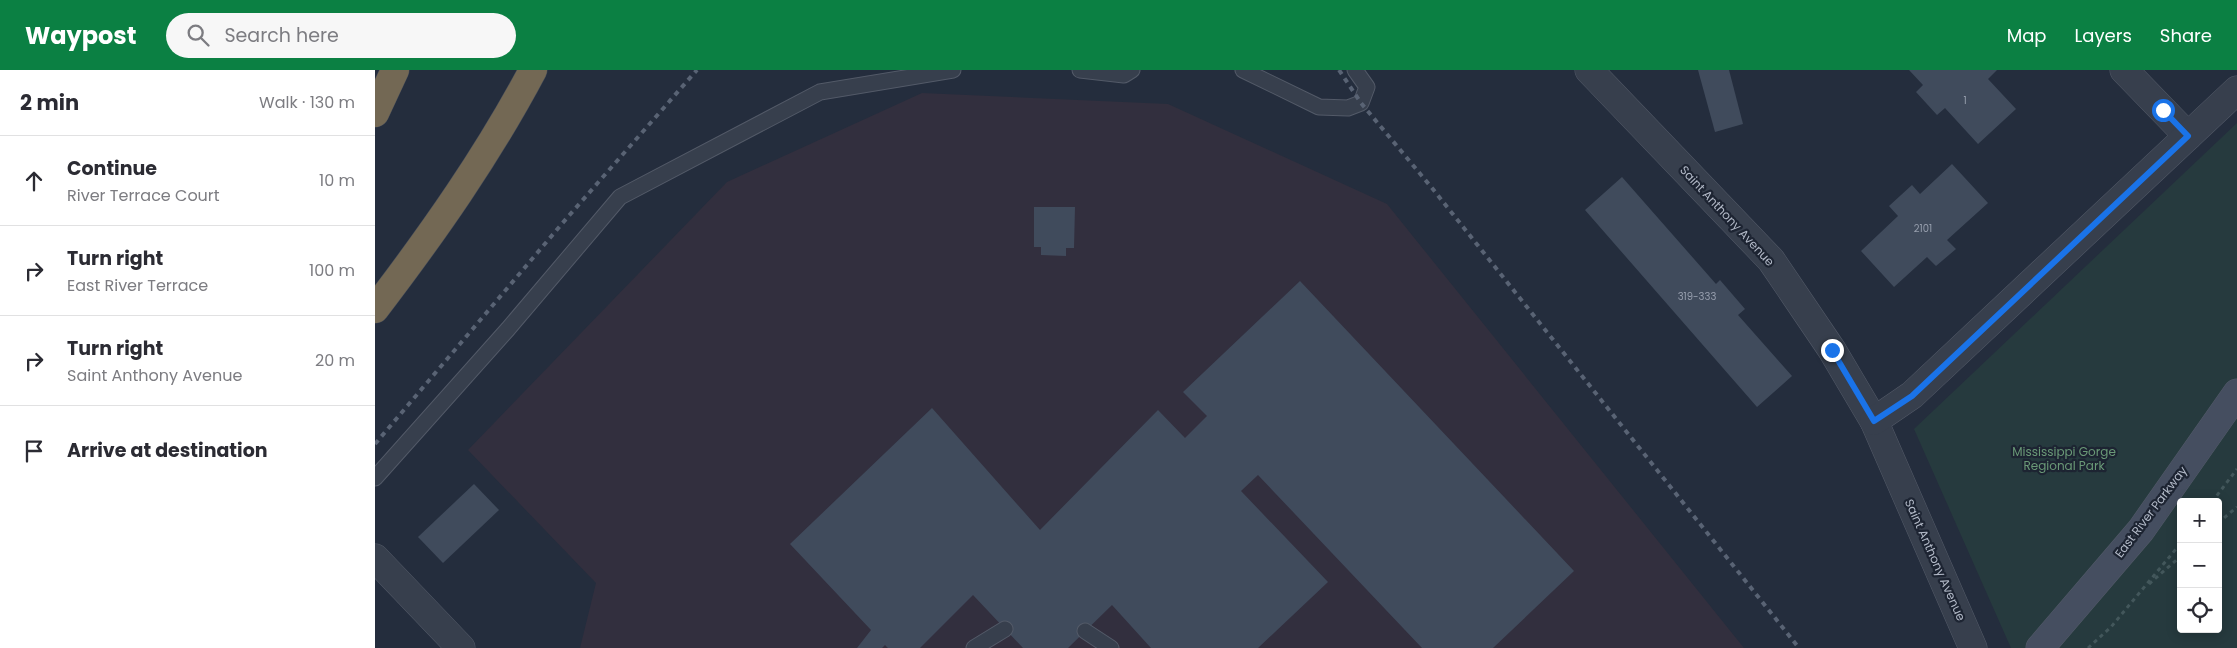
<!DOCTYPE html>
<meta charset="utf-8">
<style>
:root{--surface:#fff;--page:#f7f7f7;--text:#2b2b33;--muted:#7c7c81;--line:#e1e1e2;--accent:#0b8043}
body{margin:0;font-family:Poppins,sans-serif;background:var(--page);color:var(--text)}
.controls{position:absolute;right:15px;bottom:15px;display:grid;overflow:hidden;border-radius:5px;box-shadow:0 2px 12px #0003}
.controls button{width:45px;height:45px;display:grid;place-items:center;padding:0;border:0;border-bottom:1px solid var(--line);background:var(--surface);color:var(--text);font:25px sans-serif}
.stop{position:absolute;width:15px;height:15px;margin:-11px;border:4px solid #1a73e8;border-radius:50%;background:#fff}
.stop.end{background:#1a73e8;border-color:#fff;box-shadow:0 1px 5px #0008}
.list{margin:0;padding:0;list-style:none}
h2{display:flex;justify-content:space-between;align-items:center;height:65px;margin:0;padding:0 20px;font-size:21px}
h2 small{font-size:16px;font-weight:400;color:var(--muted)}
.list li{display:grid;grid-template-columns:32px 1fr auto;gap:15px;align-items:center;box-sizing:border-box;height:90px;padding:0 20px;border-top:1px solid var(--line)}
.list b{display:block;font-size:19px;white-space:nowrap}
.list p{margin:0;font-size:16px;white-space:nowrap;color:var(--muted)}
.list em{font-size:16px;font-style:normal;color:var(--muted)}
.icon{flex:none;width:28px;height:28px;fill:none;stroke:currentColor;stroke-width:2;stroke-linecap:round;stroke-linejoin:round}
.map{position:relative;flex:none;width:1862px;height:578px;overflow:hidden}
header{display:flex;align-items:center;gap:30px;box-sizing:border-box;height:70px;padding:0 25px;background:var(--accent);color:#fff}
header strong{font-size:24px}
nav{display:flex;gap:28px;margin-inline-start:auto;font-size:18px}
.search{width:350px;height:45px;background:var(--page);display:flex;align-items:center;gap:12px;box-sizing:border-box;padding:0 18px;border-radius:28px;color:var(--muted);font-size:19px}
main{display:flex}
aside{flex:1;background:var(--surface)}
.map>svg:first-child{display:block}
.medical{fill:#322f3e}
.green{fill:#263a3e;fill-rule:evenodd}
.building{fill:#404b5c}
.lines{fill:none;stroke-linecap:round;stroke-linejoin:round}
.lane-casing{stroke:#535a68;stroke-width:17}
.street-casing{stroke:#535a68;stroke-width:29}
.secondary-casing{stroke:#535a68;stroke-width:29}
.highway-casing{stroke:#434a58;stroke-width:29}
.path{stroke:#43575b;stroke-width:3;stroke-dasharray:4 4;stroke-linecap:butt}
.lane{stroke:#373f4d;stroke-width:15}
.street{stroke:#373f4d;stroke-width:28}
.secondary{stroke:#454e60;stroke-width:28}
.highway{stroke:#736854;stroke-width:28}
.rail{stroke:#596374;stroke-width:4;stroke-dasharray:5 5;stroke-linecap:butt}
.route{stroke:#1a73e8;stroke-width:6}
.labels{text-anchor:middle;stroke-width:4.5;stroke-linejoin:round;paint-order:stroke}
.number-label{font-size:10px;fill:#969ead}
.street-label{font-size:12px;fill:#b3bac8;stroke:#1d2432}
.park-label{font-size:12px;fill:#6a9977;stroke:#1d2432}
</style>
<header>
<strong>Waypost</strong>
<div class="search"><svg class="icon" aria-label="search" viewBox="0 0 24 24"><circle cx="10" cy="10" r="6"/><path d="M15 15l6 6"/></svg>Search here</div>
<nav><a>Map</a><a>Layers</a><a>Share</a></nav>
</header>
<main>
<aside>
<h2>2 min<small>Walk · 130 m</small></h2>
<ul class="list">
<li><svg class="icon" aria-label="ahead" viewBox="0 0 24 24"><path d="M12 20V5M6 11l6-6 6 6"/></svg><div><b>Continue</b><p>River Terrace Court</p></div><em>10 m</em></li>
<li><svg class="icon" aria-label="right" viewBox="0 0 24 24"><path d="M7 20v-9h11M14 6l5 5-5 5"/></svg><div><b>Turn right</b><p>East River Terrace</p></div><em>100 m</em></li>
<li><svg class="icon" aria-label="right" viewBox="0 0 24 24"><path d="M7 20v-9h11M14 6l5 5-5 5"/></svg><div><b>Turn right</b><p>Saint Anthony Avenue</p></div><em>20 m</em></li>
<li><svg class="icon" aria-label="arrive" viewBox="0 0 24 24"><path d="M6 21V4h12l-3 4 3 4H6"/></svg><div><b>Arrive at destination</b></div></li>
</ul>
</aside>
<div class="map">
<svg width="1862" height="578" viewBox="0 0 1862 578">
<rect width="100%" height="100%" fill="#242d3d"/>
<polygon class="medical" points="547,23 793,34 1012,134 1369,578 205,578 221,513 93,380 352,112"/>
<path class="green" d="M 1862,53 L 1862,578 L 1636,578 L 1539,359 ZM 1806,432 L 1843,432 L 1843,559 L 1806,559 Z"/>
<g class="building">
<polygon points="1323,0 1354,0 1368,54 1340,62"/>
<polygon points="1534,0 1622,0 1613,9 1641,39 1603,74 1570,38 1562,45 1541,22 1548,15"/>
<polygon points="1577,94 1613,133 1572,170 1581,179 1561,196 1552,187 1519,217 1486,181 1523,146 1514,136 1537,115 1545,124"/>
<polygon points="1247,107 1341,214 1345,210 1370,239 1363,245 1417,306 1382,337 1210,140"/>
<polygon points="659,137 700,137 699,178 691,178 691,186 666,185 666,177 659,177"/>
<polygon points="925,211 1199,501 1118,578 1047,578 883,405 866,421 953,512 883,578 776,578 737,535 693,578 648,578 598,525 545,578 513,578 510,575 507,578 482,578 496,560 415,474 557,338 665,460 783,340 810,368 832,346 808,322"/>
<polygon points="99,414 124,440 68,493 43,467"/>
</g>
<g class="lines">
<g class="lane-casing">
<g id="lane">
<polyline points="705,0 749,5 757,0"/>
<polyline points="868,0 944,37 973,38 986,33 992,17 980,0"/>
<polyline points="0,408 133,259 245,127 445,22 578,0"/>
<polyline points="710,561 736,578"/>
<polyline points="599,578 630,559"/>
</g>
</g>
<g class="street-casing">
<g id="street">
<polyline points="1214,0 1396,190 1457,280 1499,351 1598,578"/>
<polyline points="1749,0 1813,66"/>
<polyline points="1499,351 1537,325 1862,20"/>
<polyline points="0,488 86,578"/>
</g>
</g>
<g class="secondary-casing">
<polyline id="secondary" points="1665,578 1766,460 1862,323"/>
</g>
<g class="highway-casing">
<g id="highway">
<polyline points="0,43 20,0"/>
<path d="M 0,239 C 58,163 113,85 158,0"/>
</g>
</g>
<g class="path">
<polyline points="1837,432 1862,399"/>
<polyline points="1843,453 1862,437"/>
<polyline points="1774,514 1806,486"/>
<polyline points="1713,578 1736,557 1806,473"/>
</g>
<use href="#lane" class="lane"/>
<use href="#street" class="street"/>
<use href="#secondary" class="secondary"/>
<use href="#highway" class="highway"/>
<g class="rail">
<polyline points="964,0 986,33 1057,118 1424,578"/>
<polyline points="0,374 191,149 322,0"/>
</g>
</g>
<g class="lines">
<polyline class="route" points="1457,280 1499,351 1537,326 1813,66 1788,40"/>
</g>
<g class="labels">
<g class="number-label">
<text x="1590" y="34">1</text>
<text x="1548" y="162">2101</text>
<text x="1322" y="230">319-333</text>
</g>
<g class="street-label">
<text transform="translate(1352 146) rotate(47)" y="4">Saint Anthony Avenue</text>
<text transform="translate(1776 442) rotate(-53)" y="4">East River Parkway</text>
<text transform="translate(1560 490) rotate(66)" y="4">Saint Anthony Avenue</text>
</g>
<g class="park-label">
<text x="1689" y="386">Mississippi Gorge<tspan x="1689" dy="14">Regional Park</tspan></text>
</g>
</g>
</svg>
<div class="controls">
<button>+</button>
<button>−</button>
<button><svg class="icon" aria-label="locate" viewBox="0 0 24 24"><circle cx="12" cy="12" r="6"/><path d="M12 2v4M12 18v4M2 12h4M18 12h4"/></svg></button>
</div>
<div class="stop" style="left:1788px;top:40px"></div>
<div class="stop end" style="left:1457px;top:280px"></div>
</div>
</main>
